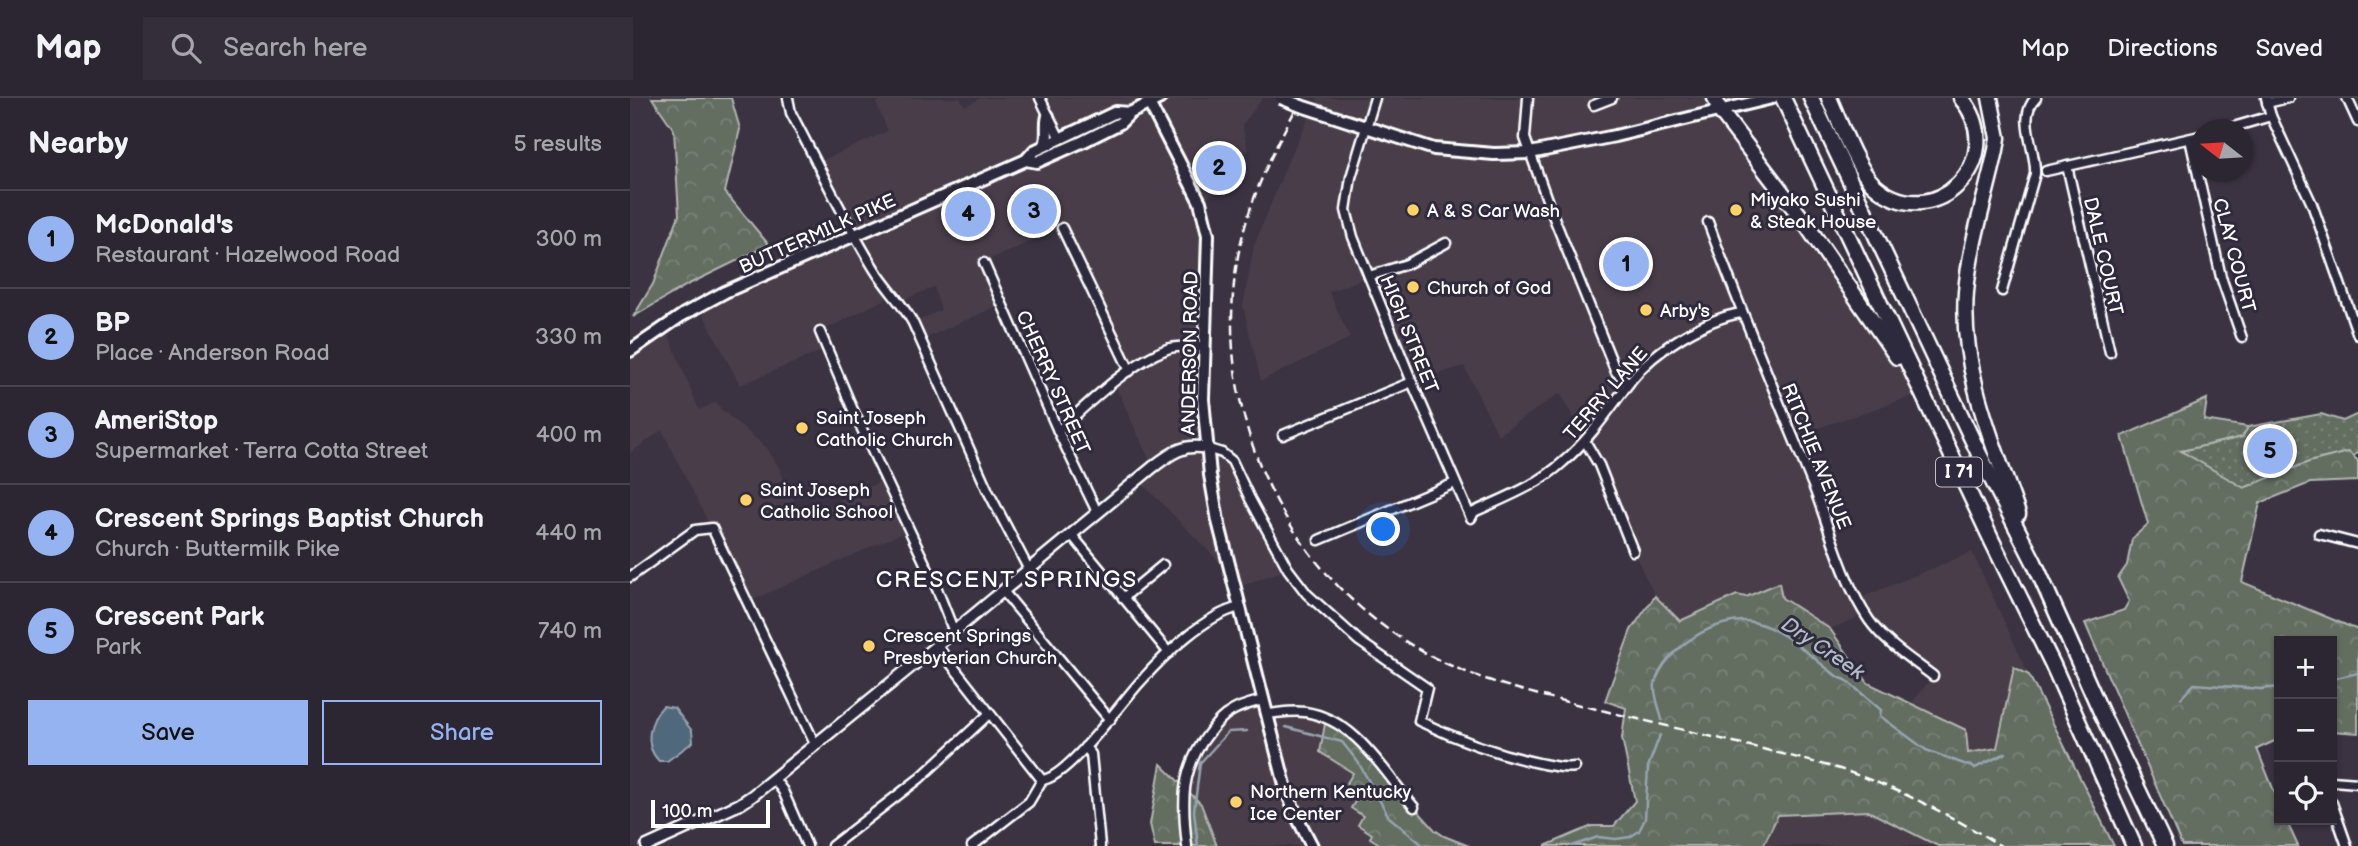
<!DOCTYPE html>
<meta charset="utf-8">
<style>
:root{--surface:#2c2632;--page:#342e3a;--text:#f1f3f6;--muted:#a6a5ac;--line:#48434d;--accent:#95b2f1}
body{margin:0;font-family:"Balsamiq Sans",sans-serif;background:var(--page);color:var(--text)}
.controls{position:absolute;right:21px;bottom:21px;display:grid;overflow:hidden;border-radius:0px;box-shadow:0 2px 5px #0004}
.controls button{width:63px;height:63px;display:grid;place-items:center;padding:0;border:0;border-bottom:2px solid var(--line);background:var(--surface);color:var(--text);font:35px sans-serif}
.compass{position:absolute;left:1560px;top:21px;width:63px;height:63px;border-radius:50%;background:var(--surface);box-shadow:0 2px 5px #0004;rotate:287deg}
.scale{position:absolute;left:21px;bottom:18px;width:119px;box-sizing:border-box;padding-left:7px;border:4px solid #fff;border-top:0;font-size:19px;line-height:24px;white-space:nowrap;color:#fff;-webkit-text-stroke:5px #2f2a3d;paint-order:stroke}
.you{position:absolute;left:754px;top:432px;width:24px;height:24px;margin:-18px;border:5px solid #fff;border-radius:50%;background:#1a73e8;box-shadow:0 0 0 10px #1a73e833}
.badge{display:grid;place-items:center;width:46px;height:46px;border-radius:50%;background:var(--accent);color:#111;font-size:23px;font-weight:700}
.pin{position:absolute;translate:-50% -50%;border:4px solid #fff;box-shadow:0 2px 7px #0006}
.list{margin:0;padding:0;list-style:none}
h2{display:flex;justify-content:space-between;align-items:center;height:91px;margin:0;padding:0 28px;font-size:30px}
h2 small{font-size:23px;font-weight:400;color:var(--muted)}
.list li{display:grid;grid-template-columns:46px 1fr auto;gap:21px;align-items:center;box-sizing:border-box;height:98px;padding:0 28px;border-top:2px solid var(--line)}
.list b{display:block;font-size:26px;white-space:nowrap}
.list p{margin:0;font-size:23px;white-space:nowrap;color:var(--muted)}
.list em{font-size:23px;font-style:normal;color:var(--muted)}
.actions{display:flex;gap:14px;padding:21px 28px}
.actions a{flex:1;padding:16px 0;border:2px solid var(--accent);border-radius:0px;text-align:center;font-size:24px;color:var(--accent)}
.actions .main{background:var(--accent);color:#111}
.icon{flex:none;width:38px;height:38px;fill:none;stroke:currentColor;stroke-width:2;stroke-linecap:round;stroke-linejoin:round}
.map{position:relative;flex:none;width:1728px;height:748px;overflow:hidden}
header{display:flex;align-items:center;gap:42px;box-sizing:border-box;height:98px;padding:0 35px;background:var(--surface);border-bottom:2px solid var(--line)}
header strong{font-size:33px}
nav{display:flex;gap:38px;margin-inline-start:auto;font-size:24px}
.search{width:490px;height:63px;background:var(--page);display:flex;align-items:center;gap:18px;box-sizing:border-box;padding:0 24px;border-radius:0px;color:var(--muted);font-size:26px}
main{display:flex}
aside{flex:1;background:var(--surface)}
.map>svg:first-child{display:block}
.built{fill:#493e48}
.grass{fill:url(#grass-dots);stroke:#b1b6b0;stroke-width:2}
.forest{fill:url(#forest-crowns);stroke:#b1b6b0;stroke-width:2}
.water{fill:#50677b;stroke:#96a4b0;stroke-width:2}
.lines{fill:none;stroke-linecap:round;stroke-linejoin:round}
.stream{stroke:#96a4b0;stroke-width:2.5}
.minor-casing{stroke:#fff;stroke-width:13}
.tertiary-casing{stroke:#fff;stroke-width:15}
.secondary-casing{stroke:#fff;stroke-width:16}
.motorway-casing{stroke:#fff;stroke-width:19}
.minor{stroke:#2f2a3d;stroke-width:8}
.tertiary{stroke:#2f2a3d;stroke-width:10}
.secondary{stroke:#2f2a3d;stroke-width:10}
.motorway{stroke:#2f2a3d;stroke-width:14}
.rail{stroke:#fff;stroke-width:2.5;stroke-dasharray:10 5;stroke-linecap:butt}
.secondary-bridge-casing{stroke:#fff;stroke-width:16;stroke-linecap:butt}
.secondary-bridge{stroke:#2f2a3d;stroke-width:10}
.poi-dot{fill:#ffd166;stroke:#2f2a3d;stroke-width:2.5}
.labels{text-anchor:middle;stroke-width:6;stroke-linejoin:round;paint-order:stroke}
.shield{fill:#2f2a3d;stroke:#c1bfc5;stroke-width:2}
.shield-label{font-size:18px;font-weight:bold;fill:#fff}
.poi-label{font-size:19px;fill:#fff;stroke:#2f2a3d;text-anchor:start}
.street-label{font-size:19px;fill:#fff;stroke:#2f2a3d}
.water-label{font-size:21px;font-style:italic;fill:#b0bbc4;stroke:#2f2a3d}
.quarter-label{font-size:23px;letter-spacing:2px;fill:#fff;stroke:#2f2a3d}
</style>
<header>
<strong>Map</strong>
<div class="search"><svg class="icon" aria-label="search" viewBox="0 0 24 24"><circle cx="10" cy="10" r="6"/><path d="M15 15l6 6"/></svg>Search here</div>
<nav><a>Map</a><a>Directions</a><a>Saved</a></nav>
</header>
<main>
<aside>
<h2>Nearby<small>5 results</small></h2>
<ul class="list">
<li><span class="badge">1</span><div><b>McDonald's</b><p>Restaurant · Hazelwood Road</p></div><em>300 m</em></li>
<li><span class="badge">2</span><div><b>BP</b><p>Place · Anderson Road</p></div><em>330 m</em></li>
<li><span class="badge">3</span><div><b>AmeriStop</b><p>Supermarket · Terra Cotta Street</p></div><em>400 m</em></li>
<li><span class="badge">4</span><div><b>Crescent Springs Baptist Church</b><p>Church · Buttermilk Pike</p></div><em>440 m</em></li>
<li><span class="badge">5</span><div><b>Crescent Park</b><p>Park</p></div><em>740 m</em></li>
</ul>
<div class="actions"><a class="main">Save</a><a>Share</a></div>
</aside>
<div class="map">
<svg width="1728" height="748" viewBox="0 0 1728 748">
<defs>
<pattern id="grass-dots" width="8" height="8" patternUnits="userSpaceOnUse" patternTransform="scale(1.75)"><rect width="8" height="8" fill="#636d61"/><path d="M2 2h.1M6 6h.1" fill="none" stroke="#7a8379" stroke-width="1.8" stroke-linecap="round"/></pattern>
<pattern id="forest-crowns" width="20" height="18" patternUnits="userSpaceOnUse" patternTransform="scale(1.75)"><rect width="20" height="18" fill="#636d61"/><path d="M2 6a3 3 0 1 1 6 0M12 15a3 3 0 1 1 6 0" fill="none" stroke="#7a8379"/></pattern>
</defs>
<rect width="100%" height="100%" fill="#3b3342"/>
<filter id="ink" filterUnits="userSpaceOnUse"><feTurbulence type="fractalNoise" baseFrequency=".0143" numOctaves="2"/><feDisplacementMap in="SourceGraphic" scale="14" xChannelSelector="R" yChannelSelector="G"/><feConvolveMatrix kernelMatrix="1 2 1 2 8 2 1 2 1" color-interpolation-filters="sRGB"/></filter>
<g filter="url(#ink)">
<g class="built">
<polygon points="257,0 330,0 335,8 351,0 633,0 612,27 618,52 598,87 570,104 574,116 576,350 600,360 658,471 605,490 602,477 508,381 522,368 484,284 500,273 432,130 354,164 372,206 291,242 283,225 311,212 304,189 270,203 264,197 190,234 197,251 110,287 69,208 225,137 187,65 258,33 246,5"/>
<polygon points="688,0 1085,0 1292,295 1164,338 1228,501 1342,454 1399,577 1385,569 1367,650 1337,655 1336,632 1281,606 1303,578 1259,544 1236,516 1200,531 1152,500 1149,485 1116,499 1107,497 1049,523 1025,498 1003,453 969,367 930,295 868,337 834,268 782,284 739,178 699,194 720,240 631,283 613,208 624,148 658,63"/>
<polygon points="35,228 69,312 86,304 91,311 137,350 149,370 172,420 256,381 279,432 118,504 32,332 0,355 0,253"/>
<polygon points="633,602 637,616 667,613 696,620 691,654 723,675 733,718 743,736 741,740 753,748 587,748 571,706 554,687 558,669 594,618"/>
<polygon points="1238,713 1308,748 1133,748 1148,717"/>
</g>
<polygon class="grass" points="1691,316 1713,323 1728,316 1728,355 1723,358 1718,354 1679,364 1614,390 1550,353 1612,339 1618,329"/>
<g class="forest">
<polygon points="22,0 101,0 110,31 95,94 139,147 57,187 3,219 23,186 49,117 44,32"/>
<polygon points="1577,301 1574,322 1618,329 1612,339 1551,353 1614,390 1679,364 1719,354 1728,363 1728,383 1680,385 1630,405 1612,484 1728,532 1728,635 1702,633 1702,543 1649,543 1649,641 1627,651 1649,705 1649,722 1656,722 1668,748 1552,748 1455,525 1494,512 1499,503 1488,480 1497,467 1502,441 1518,426 1492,338"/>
<polygon points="1149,485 1152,500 1200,531 1238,585 1336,632 1338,655 1367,650 1384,569 1399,577 1484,748 1308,748 1238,713 1148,717 1133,748 915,748 962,728 984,728 1005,703 992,640 996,610 975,603 1001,532 1025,498 1050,523 1107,497 1116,499"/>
<polygon points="696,620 714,630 805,732 814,738 839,748 753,748 740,740 742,736 728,727 733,718 721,710 728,699 714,690 723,675 690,654"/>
<polygon points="531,666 571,706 587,748 525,748 520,726"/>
</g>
<path class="water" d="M 33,608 L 44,610 L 62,633 L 63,644 L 37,663 L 29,663 C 13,647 19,623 33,608 Z"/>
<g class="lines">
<g class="stream">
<polyline points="1702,581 1728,575"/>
<polyline points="1551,600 1564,586 1631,591 1649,589"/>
<path d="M 1032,622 C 1030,613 1023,593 1025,586 C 1034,551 1087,517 1123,524 C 1155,531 1182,560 1208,579 L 1216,582 L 1251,612 L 1250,618 L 1296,652 L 1345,670 L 1376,655"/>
<polyline points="656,629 712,644 728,664 759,719 794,748"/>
<polyline points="568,748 564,713 570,665 598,634 617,633"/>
<polyline points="942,748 968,739 986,741 1000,739 1009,733 1015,721 1018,669 1030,637"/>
</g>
<g class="minor-casing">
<g id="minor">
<path d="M 158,0 L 161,15 C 189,68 214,122 245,172 C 257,191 273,206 283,225 L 358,393 L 399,472"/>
<polyline points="410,0 430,41"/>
<path d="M 745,0 L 721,79 L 716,112 L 723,139 L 782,284 L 841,420 L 844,414 C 876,399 907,388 933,364 C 961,340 980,310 1002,281 C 1025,252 1075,221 1111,215"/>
<polyline points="898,0 895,40 920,110 986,274 999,285"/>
<polyline points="1636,0 1641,18 1682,106 1728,237"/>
<polyline points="1717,0 1728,24"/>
<polyline points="1637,5 1658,0"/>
<polyline points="964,7 982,0"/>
<polyline points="1593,32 1641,18"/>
<polyline points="1560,41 1591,179 1612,240"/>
<polyline points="1437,68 1480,254"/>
<polyline points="1416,73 1570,38"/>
<path d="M 1078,124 C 1111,214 1148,302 1184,390 C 1200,432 1214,486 1239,522 C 1255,545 1281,561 1303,578"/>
<polyline points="432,130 500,273"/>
<polyline points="354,165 428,333 467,414"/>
<polyline points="739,178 777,166 816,145"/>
<path d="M 1372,193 L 1405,76 C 1407,52 1386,19 1406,0"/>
<polyline points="190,234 223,312 307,491 324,534"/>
<path d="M 428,333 C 459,305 498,266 537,251 C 548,247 563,249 575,249"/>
<polyline points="653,337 782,284"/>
<polyline points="955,343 969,367 1003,453"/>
<path d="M 576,350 L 592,355 L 602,363 L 620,401 L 658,471 L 677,496 L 729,543 L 797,590 L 789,623 C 828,642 870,657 913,666 C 924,668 934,671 945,669"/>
<polyline points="441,436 539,555"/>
<polyline points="1689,436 1728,446"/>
<polyline points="689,442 825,385"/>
<polyline points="0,479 65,432 82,430 185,646"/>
<polyline points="373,493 480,622"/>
<polyline points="493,500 533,467"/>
<polyline points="307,548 412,682"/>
<path d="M 637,616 C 649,615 663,612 675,614 C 727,622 753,673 784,709"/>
<polyline points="455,649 461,656 470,748"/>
<polyline points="144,681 153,693 177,748"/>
<polyline points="1702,683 1728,685"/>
<polyline points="1702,705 1717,748"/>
<polyline points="202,748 290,680 359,616"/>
<path d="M 342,748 L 399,704 L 412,682 C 438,680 492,603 511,583 C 535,556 575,517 610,509"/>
<path d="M 557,748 C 552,704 550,671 579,635 C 586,626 592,618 602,613 C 612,607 623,605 633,602"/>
</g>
</g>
<g class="tertiary-casing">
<path id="tertiary" d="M 17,748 L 110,706 L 122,698 L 282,568 L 523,369 C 540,356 554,345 576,350"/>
</g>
<g class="secondary-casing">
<g id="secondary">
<polyline points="519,5 570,104 578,137 573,301 580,377 588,423 656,691 666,717 682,748"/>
<polyline points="671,8 804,51 864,56 900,55 985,38 1142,0"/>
<path d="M 415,47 C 419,37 415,28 418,18"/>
<polyline points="396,62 407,64 454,43 490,25 500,15 530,0"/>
<polyline points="0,253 54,216 95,194 396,62 404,53 486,14 500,15"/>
</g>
</g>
<g class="motorway-casing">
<g id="motorway">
<polyline points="1085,0 1090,13 1173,122 1267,259"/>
<polyline points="1153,0 1362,443 1422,565 1504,748"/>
<polyline points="1181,0 1350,358 1404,464 1472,616 1535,748"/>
<path d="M 1199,0 C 1209,22 1227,72 1244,87 C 1303,140 1382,60 1331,0"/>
<path d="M 1360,0 L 1368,40 L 1366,52 C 1356,99 1340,146 1336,194 C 1330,271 1363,344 1388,416"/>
</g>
</g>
<use href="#minor" class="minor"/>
<use href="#tertiary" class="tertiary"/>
<use href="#secondary" class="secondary"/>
<use href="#motorway" class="motorway"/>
<path class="rail" d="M 672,0 C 642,53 615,109 606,170 C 582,330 667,496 815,565 C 865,588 921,600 975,613 C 1053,632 1132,650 1210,671 C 1267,690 1319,716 1371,748"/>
<g class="secondary-bridge-casing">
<polyline id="secondary-bridge" points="651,0 671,8"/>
</g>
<use href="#secondary-bridge" class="secondary-bridge"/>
</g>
</g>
<g class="poi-dot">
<circle cx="783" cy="112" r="7"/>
<circle cx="1106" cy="112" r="7"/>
<circle cx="783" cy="189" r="7"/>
<circle cx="1016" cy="212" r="7"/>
<circle cx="172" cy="330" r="7"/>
<circle cx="116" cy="402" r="7"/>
<circle cx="239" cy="548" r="7"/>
<circle cx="606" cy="704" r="7"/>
</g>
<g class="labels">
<rect class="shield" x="1306" y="359.5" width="46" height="29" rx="5"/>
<g class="shield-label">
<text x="1329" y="380">I 71</text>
</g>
<g class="poi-label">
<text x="1120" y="108">Miyako Sushi<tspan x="1120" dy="22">&amp; Steak House</tspan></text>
<text x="797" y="119">A &amp; S Car Wash</text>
<text x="797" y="196">Church of God</text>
<text x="1030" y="219">Arby's</text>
<text x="186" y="326">Saint Joseph<tspan x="186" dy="22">Catholic Church</tspan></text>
<text x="130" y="398">Saint Joseph<tspan x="130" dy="22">Catholic School</tspan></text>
<text x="253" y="544">Crescent Springs<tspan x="253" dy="22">Presbyterian Church</tspan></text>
<text x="620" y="700">Northern Kentucky<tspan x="620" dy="22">Ice Center</tspan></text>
</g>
<g class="street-label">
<text transform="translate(187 135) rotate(-24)" y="7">BUTTERMILK PIKE</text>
<text transform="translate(1605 157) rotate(75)" y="7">CLAY COURT</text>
<text transform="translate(1474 158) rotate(77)" y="7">DALE COURT</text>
<text transform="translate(780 236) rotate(68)" y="7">HIGH STREET</text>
<text transform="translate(559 255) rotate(-89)" y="7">ANDERSON ROAD</text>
<text transform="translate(424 284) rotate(66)" y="7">CHERRY STREET</text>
<text transform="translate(975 295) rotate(-49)" y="7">TERRY LANE</text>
<text transform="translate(1187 358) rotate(68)" y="7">RITCHIE AVENUE</text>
</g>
<g class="water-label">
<text transform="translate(1193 550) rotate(34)" y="7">Dry Creek</text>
</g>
<g class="quarter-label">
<text x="377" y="489">CRESCENT SPRINGS</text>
</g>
</g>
</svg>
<div class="controls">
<button>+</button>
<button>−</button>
<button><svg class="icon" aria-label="locate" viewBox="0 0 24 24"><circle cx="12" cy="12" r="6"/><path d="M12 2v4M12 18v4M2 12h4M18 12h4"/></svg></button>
</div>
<svg class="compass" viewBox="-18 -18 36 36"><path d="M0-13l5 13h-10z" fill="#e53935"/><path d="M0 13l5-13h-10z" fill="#a6a5ac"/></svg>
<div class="scale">100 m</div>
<div class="you"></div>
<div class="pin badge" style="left:996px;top:166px">1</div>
<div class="pin badge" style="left:589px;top:70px">2</div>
<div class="pin badge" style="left:404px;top:113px">3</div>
<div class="pin badge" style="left:338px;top:116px">4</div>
<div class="pin badge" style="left:1640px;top:353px">5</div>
</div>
</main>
